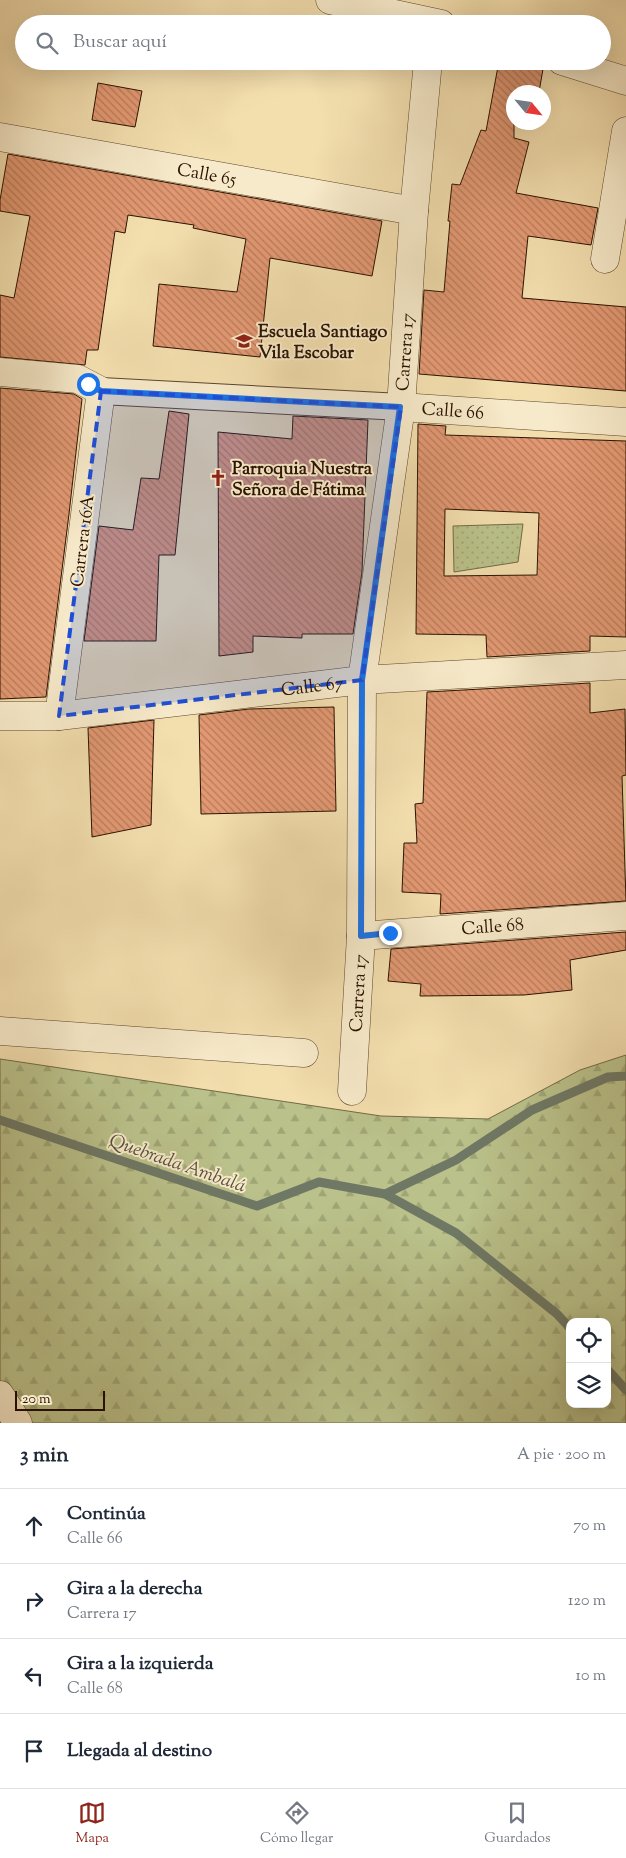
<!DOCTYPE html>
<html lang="es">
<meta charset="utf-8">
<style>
:root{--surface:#fff;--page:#f2f2f3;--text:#1f2937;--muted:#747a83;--line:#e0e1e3;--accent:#8f2418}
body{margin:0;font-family:"Sorts Mill Goudy",serif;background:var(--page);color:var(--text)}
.controls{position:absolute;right:15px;bottom:15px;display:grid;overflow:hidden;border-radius:10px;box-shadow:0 5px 20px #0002}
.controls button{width:45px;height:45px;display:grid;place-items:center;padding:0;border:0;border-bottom:1px solid var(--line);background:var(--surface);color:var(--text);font:25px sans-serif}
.compass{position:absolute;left:506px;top:85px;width:45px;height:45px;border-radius:50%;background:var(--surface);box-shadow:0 5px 20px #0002;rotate:119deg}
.scale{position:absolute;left:15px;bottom:12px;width:90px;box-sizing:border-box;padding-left:5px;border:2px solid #2b1200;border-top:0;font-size:14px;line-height:18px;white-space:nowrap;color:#2b1200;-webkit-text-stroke:4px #f7eaca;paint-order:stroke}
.stop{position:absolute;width:15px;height:15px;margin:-11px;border:4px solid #1a73e8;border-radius:50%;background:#fff}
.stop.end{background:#1a73e8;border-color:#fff;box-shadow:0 1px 5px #0008}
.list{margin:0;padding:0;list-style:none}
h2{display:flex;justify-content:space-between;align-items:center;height:65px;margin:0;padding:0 20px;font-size:21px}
h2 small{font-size:16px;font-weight:400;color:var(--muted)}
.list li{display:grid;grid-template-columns:32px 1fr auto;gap:15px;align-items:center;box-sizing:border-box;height:75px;padding:0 20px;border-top:1px solid var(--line)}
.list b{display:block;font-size:19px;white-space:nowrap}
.list p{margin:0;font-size:16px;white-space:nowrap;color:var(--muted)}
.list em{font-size:16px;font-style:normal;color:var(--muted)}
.icon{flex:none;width:28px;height:28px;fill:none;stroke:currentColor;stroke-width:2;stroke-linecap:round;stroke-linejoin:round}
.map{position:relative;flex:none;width:626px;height:1423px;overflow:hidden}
.search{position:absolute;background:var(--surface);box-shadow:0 5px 20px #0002;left:15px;right:15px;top:15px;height:55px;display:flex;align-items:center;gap:12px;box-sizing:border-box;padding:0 18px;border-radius:28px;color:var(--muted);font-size:19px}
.sheet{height:365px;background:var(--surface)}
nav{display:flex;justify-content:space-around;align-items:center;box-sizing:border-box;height:70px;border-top:1px solid var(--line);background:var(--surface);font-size:14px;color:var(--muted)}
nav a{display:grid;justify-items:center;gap:2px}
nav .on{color:var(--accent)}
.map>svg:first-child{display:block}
.forest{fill:url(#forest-firs);stroke:#726a45;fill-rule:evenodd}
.park{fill:url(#park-dots);stroke:#726a45}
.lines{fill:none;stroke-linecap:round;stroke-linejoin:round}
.stream{stroke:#6e7865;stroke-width:9}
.building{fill:url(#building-back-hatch);stroke:#2b1200;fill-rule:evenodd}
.pedestrian-casing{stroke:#5d452c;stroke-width:28}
.minor-casing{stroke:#5d452c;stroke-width:29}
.pedestrian{stroke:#f7eaca;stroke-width:26}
.minor{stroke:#f7eaca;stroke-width:28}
.route{stroke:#1a73e8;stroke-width:6}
.marked{fill:#1d4ed8;fill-opacity:0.2;stroke:#1d4ed8;stroke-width:4;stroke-dasharray:10 6;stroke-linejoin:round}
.labels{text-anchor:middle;stroke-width:4;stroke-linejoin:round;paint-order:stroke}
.street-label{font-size:18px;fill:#2b1200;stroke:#f7eaca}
.poi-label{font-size:18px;font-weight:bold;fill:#2b1200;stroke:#f7eaca;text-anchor:start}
.water-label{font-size:19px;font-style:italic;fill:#524e3b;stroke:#f7eaca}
</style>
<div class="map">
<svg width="626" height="1423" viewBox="0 0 626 1423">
<defs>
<pattern id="forest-firs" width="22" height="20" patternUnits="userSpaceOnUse" patternTransform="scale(1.25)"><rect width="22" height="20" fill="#bac18a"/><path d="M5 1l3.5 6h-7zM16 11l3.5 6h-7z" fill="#a0a575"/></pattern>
<pattern id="park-dots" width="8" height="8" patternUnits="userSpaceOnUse" patternTransform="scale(1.25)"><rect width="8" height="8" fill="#bac18a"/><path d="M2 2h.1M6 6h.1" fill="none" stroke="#a0a575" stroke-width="1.8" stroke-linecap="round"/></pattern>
<pattern id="building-back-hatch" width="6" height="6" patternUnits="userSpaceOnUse" patternTransform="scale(1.25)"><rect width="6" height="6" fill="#e29872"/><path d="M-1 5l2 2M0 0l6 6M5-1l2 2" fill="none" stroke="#b77b5b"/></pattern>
</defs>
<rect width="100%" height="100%" fill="#f3deae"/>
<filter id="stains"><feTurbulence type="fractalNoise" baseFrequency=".004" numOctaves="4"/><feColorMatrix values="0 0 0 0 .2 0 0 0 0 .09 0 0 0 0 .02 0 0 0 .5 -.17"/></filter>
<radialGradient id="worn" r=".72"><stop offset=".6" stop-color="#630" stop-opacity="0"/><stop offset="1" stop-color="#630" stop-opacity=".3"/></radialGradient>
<path class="forest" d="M 626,1055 L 626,1423 L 0,1423 L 0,1059 L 381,1116 L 488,1119 L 580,1070 ZM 570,1322 L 607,1322 L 607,1404 L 570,1404 Z"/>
<polygon class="park" points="523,524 518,562 454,572 453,526"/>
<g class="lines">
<g class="stream">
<polyline points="0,1120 257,1206 319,1182 385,1194 456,1233 557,1314 570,1328"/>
<polyline points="385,1194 456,1160 532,1110 608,1077 626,1076"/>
<polyline points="607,1369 626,1390"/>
</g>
</g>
<g class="building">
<polygon points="499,61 514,61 514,64 543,69 539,92 514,92 514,138 529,142 516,193 598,208 591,245 528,236 522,298 626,307 626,391 419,374 424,290 444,292 450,221 448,221 452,184 460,185 481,130 486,131"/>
<polygon points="98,83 142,91 135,127 92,120"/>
<polygon points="8,154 382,221 372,276 270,258 260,357 153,346 159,284 237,292 246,239 193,228 194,225 128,215 125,233 115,231 98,350 87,350 85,365 0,357 0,295 14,298 30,216 0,211 0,200"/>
<polygon points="0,388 74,394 82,399 69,514 46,697 0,699"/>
<polygon points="169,411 189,414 175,555 159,555 156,641 84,641 99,526 133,530 141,478 159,479"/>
<polygon points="293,416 368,420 362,572 353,634 302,634 302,638 253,636 253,652 219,656 218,432 292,439"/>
<path d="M 418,424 L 446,426 L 445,435 L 626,441 L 626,637 L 590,636 L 590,651 L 487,657 L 486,635 L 416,634 ZM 445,509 L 539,513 L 537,575 L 444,576 Z"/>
<polygon points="590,683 590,713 625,709 626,775 622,776 626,901 440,914 441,894 402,892 404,843 417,843 415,804 423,803 427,692"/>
<polygon points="334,707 336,811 201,814 199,715 249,709"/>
<polygon points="154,720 151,825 92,837 88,728"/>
<polygon points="626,932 626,950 570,960 572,990 524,995 420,996 421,984 388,981 391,949"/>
</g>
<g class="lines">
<g class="pedestrian-casing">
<polyline id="pedestrian" points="101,391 401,407"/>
</g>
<g class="minor-casing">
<g id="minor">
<polyline points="330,0 441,24"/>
<polyline points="562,61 626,81"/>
<path id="s1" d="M 0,137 L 414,211"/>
<polyline points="605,259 626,131"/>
<polyline points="0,372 78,379 101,391 59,716"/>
<path id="s2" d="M 401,407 L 626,422"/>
<path id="s3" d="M 0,716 L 59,716 L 362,680 L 626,665"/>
<path id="s4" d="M 361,936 L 626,916"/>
<polyline points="0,1031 304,1053"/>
<path id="s5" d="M 352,1091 L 361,936 L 362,680 L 401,407 L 414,211 L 428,61"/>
<polyline points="0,1395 18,1423"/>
</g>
</g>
<use href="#pedestrian" class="pedestrian"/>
<use href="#minor" class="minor"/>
</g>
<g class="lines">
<polyline class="route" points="88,384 101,391 400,407 362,680 361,936 390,933"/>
</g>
<path class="marked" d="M 101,391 L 401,407 L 362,680 L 59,716 Z"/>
<defs>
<g id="school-bare" transform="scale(1.35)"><path d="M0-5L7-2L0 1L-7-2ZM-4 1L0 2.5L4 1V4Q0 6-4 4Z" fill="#8f2418" stroke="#f7eaca" stroke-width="2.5" paint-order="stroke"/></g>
<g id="church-bare" transform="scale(1.35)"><path d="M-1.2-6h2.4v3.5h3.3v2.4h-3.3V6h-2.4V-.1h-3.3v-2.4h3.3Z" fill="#8f2418" stroke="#f7eaca" stroke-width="2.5" paint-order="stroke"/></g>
</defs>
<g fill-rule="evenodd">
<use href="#school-bare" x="244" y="341"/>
<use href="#church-bare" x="218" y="478"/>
</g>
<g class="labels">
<g class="street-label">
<text dy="6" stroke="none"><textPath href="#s1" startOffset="210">Calle 65</textPath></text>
<text dy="6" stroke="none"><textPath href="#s5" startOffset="742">Carrera 17</textPath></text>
<text dy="6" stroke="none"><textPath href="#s2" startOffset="52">Calle 66</textPath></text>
<text transform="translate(82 541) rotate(-83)" y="6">Carrera 16A</text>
<text dy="6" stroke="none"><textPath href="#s3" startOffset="314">Calle 67</textPath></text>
<text dy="6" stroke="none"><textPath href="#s4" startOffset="132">Calle 68</textPath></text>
<text dy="6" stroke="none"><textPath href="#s5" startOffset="98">Carrera 17</textPath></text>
</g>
<g class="poi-label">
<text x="258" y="337">Escuela Santiago<tspan x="258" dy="21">Vila Escobar</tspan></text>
<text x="232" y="474">Parroquia Nuestra<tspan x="232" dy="21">Señora de Fátima</tspan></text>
</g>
<g class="water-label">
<text transform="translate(178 1162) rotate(19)" y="7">Quebrada Ambalá</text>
</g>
</g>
<rect width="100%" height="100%" filter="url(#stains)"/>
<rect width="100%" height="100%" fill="url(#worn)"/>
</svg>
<div class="controls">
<button><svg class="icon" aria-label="locate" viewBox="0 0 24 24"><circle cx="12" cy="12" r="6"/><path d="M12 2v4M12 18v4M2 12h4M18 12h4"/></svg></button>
<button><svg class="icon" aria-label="layers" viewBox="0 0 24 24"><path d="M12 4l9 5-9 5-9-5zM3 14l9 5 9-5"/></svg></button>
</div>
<svg class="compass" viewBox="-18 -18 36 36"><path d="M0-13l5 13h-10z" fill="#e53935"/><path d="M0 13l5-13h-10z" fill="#747a83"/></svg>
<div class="scale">20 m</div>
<div class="stop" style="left:88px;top:384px"></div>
<div class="stop end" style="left:390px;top:933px"></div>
<div class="search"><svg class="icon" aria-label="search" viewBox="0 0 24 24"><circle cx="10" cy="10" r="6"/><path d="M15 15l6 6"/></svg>Buscar aquí</div>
</div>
<section class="sheet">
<h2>3 min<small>A pie · 200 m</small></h2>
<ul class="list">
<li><svg class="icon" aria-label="ahead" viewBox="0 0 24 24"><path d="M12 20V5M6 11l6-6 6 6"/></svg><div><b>Continúa</b><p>Calle 66</p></div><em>70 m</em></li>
<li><svg class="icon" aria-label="right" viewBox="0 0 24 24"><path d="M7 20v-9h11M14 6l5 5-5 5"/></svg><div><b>Gira a la derecha</b><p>Carrera 17</p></div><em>120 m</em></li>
<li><svg class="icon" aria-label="left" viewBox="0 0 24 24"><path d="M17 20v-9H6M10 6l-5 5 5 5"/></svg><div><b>Gira a la izquierda</b><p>Calle 68</p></div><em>10 m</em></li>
<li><svg class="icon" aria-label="arrive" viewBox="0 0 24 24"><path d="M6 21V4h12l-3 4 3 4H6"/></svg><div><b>Llegada al destino</b></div></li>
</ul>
</section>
<nav>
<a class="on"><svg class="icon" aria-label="map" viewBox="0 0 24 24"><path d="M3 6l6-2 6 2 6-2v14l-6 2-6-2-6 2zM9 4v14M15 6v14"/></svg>Mapa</a>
<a><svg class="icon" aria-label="directions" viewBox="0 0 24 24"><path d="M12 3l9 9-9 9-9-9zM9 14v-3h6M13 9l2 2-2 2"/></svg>Cómo llegar</a>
<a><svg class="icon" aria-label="saved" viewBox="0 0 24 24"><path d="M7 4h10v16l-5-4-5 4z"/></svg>Guardados</a>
</nav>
